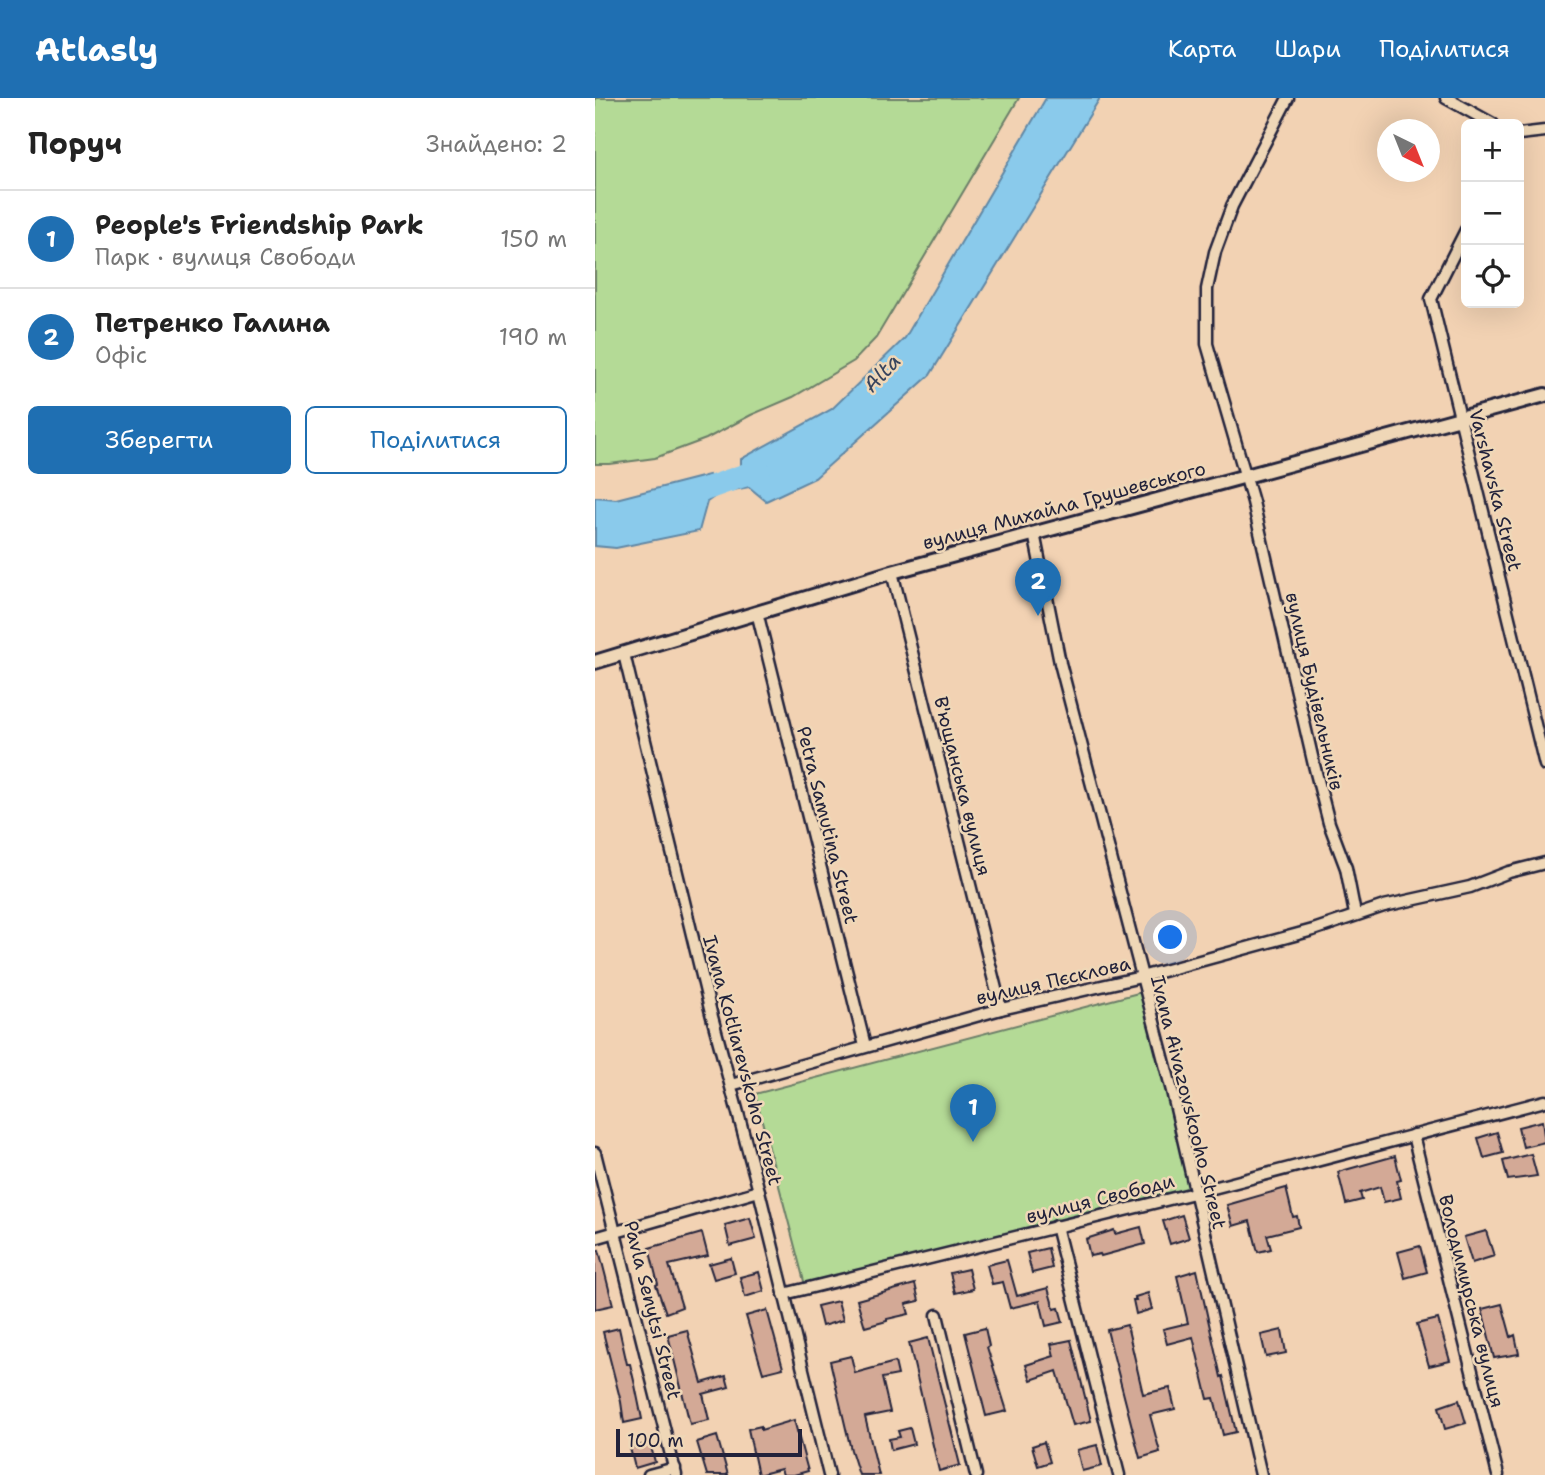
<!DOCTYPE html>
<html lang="uk">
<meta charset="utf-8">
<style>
:root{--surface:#fff;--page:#f2f2f2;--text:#222;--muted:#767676;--line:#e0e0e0;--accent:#1f6fb2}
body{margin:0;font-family:"Shantell Sans",sans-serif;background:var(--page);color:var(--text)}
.controls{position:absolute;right:21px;top:21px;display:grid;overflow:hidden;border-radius:10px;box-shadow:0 7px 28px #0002}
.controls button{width:63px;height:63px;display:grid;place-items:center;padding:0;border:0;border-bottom:2px solid var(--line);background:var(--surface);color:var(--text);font:35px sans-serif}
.compass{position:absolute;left:782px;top:21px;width:63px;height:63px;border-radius:50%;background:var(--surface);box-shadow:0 7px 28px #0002;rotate:137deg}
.scale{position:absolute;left:21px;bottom:18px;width:186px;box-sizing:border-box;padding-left:7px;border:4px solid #22223b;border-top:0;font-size:19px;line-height:24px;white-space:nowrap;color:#22223b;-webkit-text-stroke:5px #efd7b7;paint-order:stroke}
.you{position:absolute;left:576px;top:840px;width:24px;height:24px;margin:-18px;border:5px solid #fff;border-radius:50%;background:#1a73e8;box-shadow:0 0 0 10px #1a73e833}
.badge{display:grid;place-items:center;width:46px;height:46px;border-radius:50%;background:var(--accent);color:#fff;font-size:23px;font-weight:700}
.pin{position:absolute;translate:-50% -58px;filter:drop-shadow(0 2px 4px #0008)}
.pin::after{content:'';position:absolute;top:37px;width:24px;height:21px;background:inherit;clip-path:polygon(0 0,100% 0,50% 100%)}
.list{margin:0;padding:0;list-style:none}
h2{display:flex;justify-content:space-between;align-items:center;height:91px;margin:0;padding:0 28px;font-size:30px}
h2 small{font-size:23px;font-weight:400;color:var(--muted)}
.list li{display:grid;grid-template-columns:46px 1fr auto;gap:21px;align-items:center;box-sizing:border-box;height:98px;padding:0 28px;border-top:2px solid var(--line)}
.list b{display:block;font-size:26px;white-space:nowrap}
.list p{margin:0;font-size:23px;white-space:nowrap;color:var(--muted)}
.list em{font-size:23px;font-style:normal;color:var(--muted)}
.actions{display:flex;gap:14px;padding:21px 28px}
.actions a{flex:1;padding:16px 0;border:2px solid var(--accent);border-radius:10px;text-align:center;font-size:24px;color:var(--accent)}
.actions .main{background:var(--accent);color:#fff}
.icon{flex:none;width:38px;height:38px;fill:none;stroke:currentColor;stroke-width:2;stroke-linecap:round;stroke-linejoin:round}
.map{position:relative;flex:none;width:950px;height:1377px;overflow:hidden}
header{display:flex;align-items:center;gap:42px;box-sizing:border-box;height:98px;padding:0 35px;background:var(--accent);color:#fff}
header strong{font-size:33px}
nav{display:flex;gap:38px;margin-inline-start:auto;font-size:24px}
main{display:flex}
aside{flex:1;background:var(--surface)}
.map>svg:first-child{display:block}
.green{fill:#b4da96;stroke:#6b7e68;stroke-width:2}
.water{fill:#8acaeb;stroke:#6087a5;stroke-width:2}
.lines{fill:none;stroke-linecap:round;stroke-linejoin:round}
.river{stroke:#8acaeb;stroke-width:23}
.building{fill:#d3a996;stroke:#22223b;stroke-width:2}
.minor-casing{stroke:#22223b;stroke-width:15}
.tertiary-casing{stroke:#22223b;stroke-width:18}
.minor{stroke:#efd7b7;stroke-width:10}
.tertiary{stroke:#efd7b7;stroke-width:12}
.labels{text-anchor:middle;stroke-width:5;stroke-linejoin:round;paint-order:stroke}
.street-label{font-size:19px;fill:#22223b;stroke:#efd7b7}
.water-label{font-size:21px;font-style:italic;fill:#37445e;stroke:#efd7b7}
</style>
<header>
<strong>Atlasly</strong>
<nav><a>Карта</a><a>Шари</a><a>Поділитися</a></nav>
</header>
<main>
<aside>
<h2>Поруч<small>Знайдено: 2</small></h2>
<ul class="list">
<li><span class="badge">1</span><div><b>People's Friendship Park</b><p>Парк · вулиця Свободи</p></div><em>150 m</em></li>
<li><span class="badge">2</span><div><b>Петренко Галина</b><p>Офіс</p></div><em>190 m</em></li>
</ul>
<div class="actions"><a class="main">Зберегти</a><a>Поділитися</a></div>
</aside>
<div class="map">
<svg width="950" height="1377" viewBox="0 0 950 1377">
<rect width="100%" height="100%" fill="#f2d2b3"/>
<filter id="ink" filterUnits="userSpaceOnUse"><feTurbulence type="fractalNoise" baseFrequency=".0143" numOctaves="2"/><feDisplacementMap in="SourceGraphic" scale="14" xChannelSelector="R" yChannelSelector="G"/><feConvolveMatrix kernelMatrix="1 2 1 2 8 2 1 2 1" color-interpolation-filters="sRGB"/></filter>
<g filter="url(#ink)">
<g class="green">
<polygon points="0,0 424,0 281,240 259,263 198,299 156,317 111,341 60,360 15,366 0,366"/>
<polygon points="547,894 595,1092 211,1191 160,996"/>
</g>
<g class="water">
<polygon points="451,0 505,0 335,277 220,380 171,403 154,389 138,392 132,377 146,368 146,361 237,311 310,240"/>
<polygon points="114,377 122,397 112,404 104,433 21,450 0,448 0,399 21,401"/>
</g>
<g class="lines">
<polyline class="river" points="91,398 164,372"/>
</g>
<g class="building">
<polygon points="947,1023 950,1044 928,1049 923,1029"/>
<polygon points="902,1034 908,1055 889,1060 883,1040"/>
<polygon points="936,1056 942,1078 913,1082 908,1063"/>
<polygon points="800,1058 806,1082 802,1083 806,1100 789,1104 785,1089 765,1095 767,1102 751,1106 743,1074"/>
<polygon points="691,1090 698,1119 702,1118 704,1129 672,1137 676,1151 663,1154 655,1123 638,1128 632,1107"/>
<polygon points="587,1117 594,1140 575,1146 568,1123"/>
<polygon points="155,1120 161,1141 135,1148 130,1127"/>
<polygon points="546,1129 550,1146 506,1158 505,1156 495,1158 491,1141 519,1132 520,1136"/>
<polygon points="891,1133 899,1158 877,1165 869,1139"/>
<polygon points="107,1135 113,1158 74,1167 87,1209 71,1215 61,1187 63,1186 54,1150"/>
<polygon points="825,1148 832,1174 810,1180 803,1154"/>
<polygon points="453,1150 457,1170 437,1175 432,1155"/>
<polygon points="4,1152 18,1207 0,1211 0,1153"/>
<polygon points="136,1160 140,1175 119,1181 114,1166"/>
<polygon points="412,1162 422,1198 453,1190 459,1211 464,1210 468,1224 451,1228 445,1203 415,1210 408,1184 397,1186 392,1167"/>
<polygon points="373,1171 378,1191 360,1195 355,1175"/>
<polygon points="602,1172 626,1279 628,1278 641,1334 628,1337 619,1300 613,1301 598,1239 572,1246 568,1231 593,1225 582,1178"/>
<polygon points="164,1174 169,1193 150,1199 145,1179"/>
<polygon points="320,1186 324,1203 311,1206 314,1216 292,1221 292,1223 270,1229 262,1202"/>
<polygon points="553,1195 557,1211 541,1216 538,1202 541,1202 540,1199"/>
<polygon points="243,1203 248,1222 227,1228 222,1208"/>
<polygon points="907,1206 916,1239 920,1237 924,1256 899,1260 887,1211"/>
<polygon points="172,1212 188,1270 168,1275 151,1218"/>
<polygon points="843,1221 855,1263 834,1268 822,1226"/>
<polygon points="532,1227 548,1296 575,1290 580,1311 555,1317 565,1354 545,1360 512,1232"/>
<polygon points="24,1230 32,1266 35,1266 40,1287 47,1321 29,1325 26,1304 8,1234"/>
<polygon points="390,1230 394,1248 392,1249 412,1313 391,1318 370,1235"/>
<polygon points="92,1232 107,1285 131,1278 134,1289 108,1296 114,1322 95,1326 73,1237"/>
<polygon points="687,1232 691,1255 671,1259 666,1237"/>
<polygon points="333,1240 365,1367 344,1373 314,1245"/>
<polygon points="476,1242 496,1323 478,1327 462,1273 436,1282 431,1267 459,1258 456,1246"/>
<polygon points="256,1258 260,1275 300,1264 303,1277 287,1280 295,1314 270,1319 284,1377 264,1377 256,1352 235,1263"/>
<polygon points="864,1302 871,1325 850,1331 844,1309"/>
<polygon points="199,1322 213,1373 199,1377 188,1377 186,1371 163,1377 153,1331 166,1328 166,1332"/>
<polygon points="315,1330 319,1346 296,1352 294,1341 305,1339 303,1333"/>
<polygon points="122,1338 133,1377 112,1377 102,1344"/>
<polygon points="449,1344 455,1364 443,1368 437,1348"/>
<polygon points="55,1345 60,1364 40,1370 35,1350"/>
<polygon points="502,1347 507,1368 487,1373 482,1352"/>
</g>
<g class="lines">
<g class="minor-casing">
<g id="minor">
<polyline points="693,0 637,108 620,154 612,191 612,246 658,404 719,667 734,725 751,770 760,816"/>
<polyline points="851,0 898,26"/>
<polyline points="924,36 950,33"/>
<polyline points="871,132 836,201 950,667"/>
<polyline points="439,435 465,565 577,993 666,1377"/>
<polyline points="297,474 406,911"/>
<polyline points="162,514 270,948"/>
<polyline points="29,556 116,915 164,1093 234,1377"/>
<polyline points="136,987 406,911 546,879 718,832 789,808 875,789 914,774 950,765"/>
<polyline points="818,1037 903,1377"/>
<polyline points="0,1055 81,1377"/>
<polyline points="461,1128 524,1377"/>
<polyline points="0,1140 164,1093"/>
<polyline points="189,1196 599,1095 950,1003"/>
<polyline points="342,1217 381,1377"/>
<polyline points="54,1377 80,1370"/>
</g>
</g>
<g class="tertiary-casing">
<polyline id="tertiary" points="0,564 297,474 950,297"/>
</g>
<use href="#minor" class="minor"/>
<use href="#tertiary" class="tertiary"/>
</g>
</g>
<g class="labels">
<g class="street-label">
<text transform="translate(901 392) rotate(76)" y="7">Varshavska Street</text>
<text transform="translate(469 407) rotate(-15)" y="7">вулиця Михайла Грушевського</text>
<text transform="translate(720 593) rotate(77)" y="7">вулиця Будівельників</text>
<text transform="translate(368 688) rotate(76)" y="7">В'ющанська вулиця</text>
<text transform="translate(233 727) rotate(76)" y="7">Petra Samutina Street</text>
<text transform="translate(458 882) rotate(-13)" y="7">вулиця Пєсклова</text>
<text transform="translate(148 962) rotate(75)" y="7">Ivana Kotliarevskoho Street</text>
<text transform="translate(594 1004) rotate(76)" y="7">Ivana Aivazovskooho Street</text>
<text transform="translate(505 1100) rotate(-14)" y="7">вулиця Свободи</text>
<text transform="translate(877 1203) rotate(76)" y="7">Володимирська вулиця</text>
<text transform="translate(58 1212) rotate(76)" y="7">Pavla Senytsi Street</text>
</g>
<g class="water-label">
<text transform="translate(287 275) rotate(-47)" y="7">Alta</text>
</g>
</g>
</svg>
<div class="controls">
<button>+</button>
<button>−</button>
<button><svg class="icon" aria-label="locate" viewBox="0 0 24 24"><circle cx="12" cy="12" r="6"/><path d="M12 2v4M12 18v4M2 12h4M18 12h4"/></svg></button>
</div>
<svg class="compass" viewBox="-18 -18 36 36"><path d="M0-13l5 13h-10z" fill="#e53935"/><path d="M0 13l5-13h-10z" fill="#767676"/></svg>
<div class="scale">100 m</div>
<div class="you"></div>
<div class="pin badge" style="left:378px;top:1044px">1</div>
<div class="pin badge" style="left:443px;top:518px">2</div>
</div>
</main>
